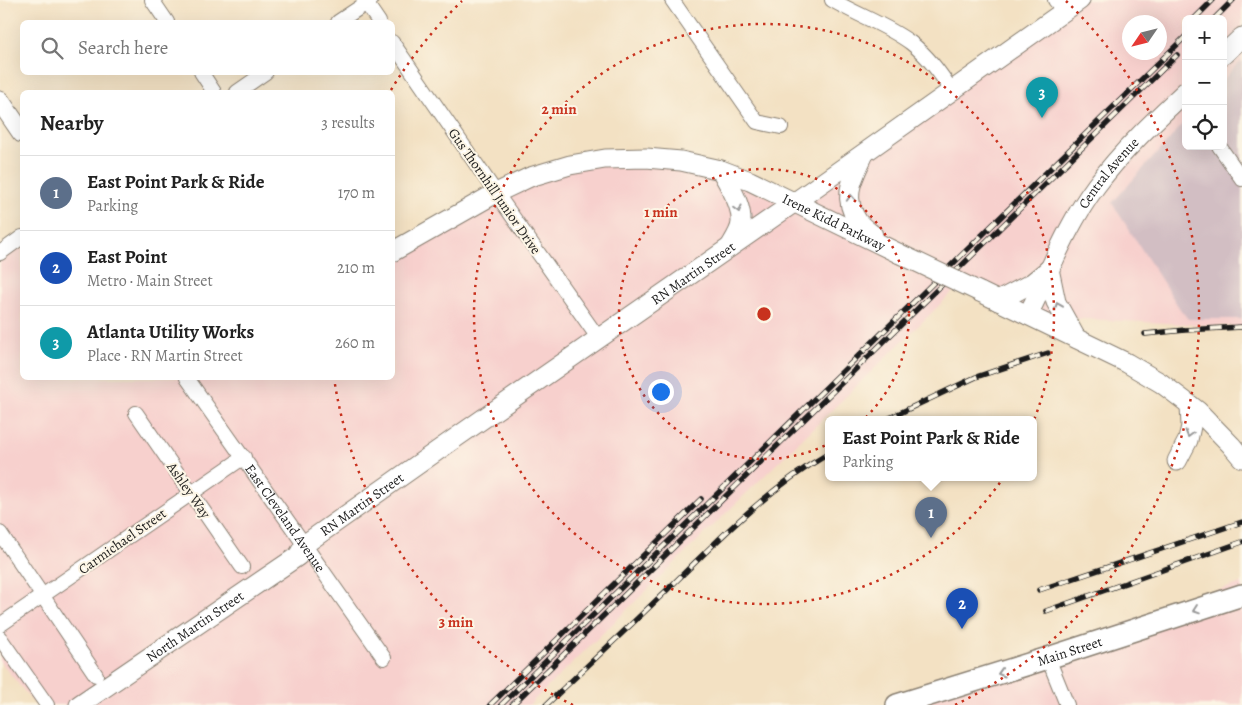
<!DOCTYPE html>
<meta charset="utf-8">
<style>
:root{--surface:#fff;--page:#f6f6f6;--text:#222;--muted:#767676;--line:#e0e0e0;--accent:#b45309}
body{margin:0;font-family:Alegreya,serif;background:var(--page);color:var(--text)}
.controls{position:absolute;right:15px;top:15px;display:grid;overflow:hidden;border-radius:8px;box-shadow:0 5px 20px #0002}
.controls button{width:45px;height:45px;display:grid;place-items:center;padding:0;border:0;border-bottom:1px solid var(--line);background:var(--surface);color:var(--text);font:25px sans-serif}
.compass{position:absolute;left:1122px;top:15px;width:45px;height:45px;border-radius:50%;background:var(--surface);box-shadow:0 5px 20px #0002;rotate:235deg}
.you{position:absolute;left:660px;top:391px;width:18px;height:18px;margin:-12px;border:4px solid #fff;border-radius:50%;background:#1a73e8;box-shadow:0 0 0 8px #1a73e833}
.badge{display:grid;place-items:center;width:32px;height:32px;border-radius:50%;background:var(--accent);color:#fff;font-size:16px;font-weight:700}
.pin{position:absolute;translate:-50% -41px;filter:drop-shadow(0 1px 2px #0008)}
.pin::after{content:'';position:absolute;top:26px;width:18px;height:15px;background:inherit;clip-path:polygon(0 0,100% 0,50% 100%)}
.popup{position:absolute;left:825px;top:416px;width:212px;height:65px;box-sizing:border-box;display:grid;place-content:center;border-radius:8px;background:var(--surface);filter:drop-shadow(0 1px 4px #0005);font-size:16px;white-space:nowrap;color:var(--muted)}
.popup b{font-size:19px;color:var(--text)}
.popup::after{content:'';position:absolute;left:50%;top:100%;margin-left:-10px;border:10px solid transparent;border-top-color:var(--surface)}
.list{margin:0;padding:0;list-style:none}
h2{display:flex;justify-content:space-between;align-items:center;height:65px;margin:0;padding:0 20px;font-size:21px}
h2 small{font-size:16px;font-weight:400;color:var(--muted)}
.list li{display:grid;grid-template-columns:32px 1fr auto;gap:15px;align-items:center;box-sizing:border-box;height:75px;padding:0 20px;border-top:1px solid var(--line)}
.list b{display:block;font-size:19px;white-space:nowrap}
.list p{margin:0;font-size:16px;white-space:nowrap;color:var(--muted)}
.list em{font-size:16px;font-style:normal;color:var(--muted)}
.icon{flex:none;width:28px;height:28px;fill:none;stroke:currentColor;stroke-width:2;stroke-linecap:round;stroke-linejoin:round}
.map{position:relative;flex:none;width:1242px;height:705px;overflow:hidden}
.search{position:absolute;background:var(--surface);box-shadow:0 5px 20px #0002;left:20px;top:20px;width:375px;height:55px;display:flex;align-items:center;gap:12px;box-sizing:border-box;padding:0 18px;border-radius:8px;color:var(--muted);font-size:19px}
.panel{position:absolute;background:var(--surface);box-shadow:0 5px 20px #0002;left:20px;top:90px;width:375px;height:290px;border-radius:8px}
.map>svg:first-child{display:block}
.built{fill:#f7d0cd;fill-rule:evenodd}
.industrial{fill:#d2bec3}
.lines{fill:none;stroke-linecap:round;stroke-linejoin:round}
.street-casing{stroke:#887e70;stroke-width:16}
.secondary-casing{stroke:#887e70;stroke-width:21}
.primary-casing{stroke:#887e70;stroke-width:24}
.street{stroke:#fff;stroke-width:14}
.secondary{stroke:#fff;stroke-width:19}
.primary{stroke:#fff;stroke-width:21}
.rail-casing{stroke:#1c1c1c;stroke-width:5.5}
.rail{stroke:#fcf5e5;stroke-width:4;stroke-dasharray:11;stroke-linecap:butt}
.secondary-bridge-casing{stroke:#887e70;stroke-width:21;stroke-linecap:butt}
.secondary-bridge{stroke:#fff;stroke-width:19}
.oneway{stroke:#999}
.ring{fill:none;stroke:#c8321e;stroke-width:2.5;stroke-dasharray:2.5 5}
.labels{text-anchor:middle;stroke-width:4;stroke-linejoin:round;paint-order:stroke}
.street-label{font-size:14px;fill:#1c1c1c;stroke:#fcf5e5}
.centre{fill:#c8321e;stroke:#fcf5e5;stroke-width:2.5}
.ring-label{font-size:15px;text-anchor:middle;font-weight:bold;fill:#c8321e;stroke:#fcf5e5;stroke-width:4;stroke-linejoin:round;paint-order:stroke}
</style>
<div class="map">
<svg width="1242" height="705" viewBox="0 0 1242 705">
<rect width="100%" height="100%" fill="#fcf5e5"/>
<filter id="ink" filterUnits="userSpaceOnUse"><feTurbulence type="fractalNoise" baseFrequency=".02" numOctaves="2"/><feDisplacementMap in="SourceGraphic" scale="10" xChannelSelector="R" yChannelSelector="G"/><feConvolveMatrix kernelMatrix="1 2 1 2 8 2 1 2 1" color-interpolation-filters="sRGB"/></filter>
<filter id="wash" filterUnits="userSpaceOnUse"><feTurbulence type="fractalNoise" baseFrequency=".0096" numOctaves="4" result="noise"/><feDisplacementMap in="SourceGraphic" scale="20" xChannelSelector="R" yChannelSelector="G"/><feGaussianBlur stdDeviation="1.12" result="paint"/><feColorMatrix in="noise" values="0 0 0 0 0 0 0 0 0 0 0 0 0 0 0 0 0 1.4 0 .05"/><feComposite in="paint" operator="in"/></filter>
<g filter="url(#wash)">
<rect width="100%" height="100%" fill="#f3e1c3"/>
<g class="built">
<path d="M 1081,0 L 1242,0 L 1242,327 L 1026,316 L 957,288 L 529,705 L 36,705 L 0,662 L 0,254 L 22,238 L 22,378 L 392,378 L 393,256 L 495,195 L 586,161 L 694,162 L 794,208 ZM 1186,19 L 1223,19 L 1223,146 L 1186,146 ZM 1130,22 L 1160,22 L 1160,52 L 1130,52 Z"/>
<polygon points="1242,583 1242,705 902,705 1211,593"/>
</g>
<polygon class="industrial" points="1242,59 1242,319 1188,319 1180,309 1112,203 1186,121 1186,146 1223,146 1223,80"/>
</g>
<g filter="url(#ink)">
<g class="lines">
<g class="street-casing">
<g id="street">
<polyline points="152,0 167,22"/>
<polyline points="364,0 379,22"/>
<polyline points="672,0 757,122 781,127"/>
<path d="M 832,0 C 857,15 887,25 911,43 C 928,56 940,73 952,91"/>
<polyline points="1055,0 1064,11"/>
<polyline points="338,22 371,0"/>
<polyline points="392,42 496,193 599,339"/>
<polyline points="201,72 214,92"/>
<polyline points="237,92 266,72"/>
<polyline points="1219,146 1242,179"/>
<polyline points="0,253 22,237"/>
<path id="s1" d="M 187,378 L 384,658"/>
<polyline points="136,413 242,567"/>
<polyline points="0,533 96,675"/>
<polyline points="0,625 244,457"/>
<polyline points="0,638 47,705"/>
<polyline points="1048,658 1067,705"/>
</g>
</g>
<g class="secondary-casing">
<g id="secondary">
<polyline points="1223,55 1242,37"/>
<polyline points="0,101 22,133"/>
<path d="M 864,154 C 853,178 841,196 858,222 C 862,227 868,231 873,235"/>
<path d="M 721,170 C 729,186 742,204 741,222 C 741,230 734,240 730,247"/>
<path id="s2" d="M 392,252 L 496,193 L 530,177 L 570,165 L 605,159 L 646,158 L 681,161 L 721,170 L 750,181 L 900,254"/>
<polyline points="1049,269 1056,302 1076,338"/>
<polyline points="980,292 1127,363 1161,383 1198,411 1231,445 1242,458"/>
<polyline points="998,301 1032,283 1048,270"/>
<path id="s3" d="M 1028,315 C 1050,271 1067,225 1096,186 C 1122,151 1154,121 1186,91"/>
<polyline points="1177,461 1188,440 1191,426 1190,405"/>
<path id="s4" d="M 79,705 L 298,556 L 305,544 L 454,439 L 795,202 L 1080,0"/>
</g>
</g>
<g class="primary-casing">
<g id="primary">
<path id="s5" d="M 897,705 L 1048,658 L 1242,595"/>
</g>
</g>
<use href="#street" class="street"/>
<use href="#secondary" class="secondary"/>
<use href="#primary" class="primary"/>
<g class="rail-casing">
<g id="rail">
<polyline points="1194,19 1213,0"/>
<polyline points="1214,19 1233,0"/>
<polyline points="1145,334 1185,330 1242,327"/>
<polyline points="888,419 904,411 976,377 1048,353"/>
<polyline points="1039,590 1242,522"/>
<polyline points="1046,611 1242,542"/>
<polyline points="490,705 701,499"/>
<polyline points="501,705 1186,36"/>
<polyline points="512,705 1177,55"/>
<path d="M 546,705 C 587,666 628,628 668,589 C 717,541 768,488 828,454"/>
</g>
</g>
<use href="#rail" class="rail"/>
<g class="secondary-bridge-casing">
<polyline id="secondary-bridge" points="900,254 980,292"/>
</g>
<use href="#secondary-bridge" class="secondary-bridge"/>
</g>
<defs><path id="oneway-chevron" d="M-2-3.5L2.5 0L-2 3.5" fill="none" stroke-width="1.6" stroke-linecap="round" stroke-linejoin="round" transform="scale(1.25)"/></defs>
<g class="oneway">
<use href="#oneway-chevron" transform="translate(851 198) rotate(-93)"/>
<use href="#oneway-chevron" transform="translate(738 209) rotate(75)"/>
<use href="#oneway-chevron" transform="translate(1058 306) rotate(-112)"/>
<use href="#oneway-chevron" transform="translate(1189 434) rotate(106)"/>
<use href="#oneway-chevron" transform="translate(1196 610) rotate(161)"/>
<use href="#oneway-chevron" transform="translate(1001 673) rotate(163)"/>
</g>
</g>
<g class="ring">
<circle cx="764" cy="314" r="145"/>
<circle cx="764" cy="314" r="290"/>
<path d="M573 705A435 435 0 0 1 334 378M391 90A435 435 0 0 1 462 1M1066 1A435 435 0 0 1 955 705"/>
</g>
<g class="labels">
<g class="street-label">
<text dy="5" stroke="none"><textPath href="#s3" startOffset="164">Central Avenue</textPath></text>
<text transform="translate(495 191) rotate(55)" y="5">Gus Thornhill Junior Drive</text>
<text dy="5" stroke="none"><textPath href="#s2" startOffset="476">Irene Kidd Parkway</textPath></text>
<text dy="5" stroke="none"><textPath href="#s4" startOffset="752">RN Martin Street</textPath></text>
<text transform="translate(189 490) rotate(55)" y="5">Ashley Way</text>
<text dy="5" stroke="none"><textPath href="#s4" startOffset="348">RN Martin Street</textPath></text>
<text dy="5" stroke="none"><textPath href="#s1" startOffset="171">East Cleveland Avenue</textPath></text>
<text transform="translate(122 541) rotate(-35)" y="5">Carmichael Street</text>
<text dy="5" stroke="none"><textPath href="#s4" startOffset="140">North Martin Street</textPath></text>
<text dy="5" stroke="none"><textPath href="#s5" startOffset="181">Main Street</textPath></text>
</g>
</g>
<circle cx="764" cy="314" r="8" class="centre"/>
<g class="ring-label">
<text x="559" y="114">2 min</text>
<text x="661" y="217">1 min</text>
<text x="456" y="627">3 min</text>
</g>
</svg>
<div class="controls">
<button>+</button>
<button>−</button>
<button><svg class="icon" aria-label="locate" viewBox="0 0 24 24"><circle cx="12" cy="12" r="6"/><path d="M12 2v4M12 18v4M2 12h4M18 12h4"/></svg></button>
</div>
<svg class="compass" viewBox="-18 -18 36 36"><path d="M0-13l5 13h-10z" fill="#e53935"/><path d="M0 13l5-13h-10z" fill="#767676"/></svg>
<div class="you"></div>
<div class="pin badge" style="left:931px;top:538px;background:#5c6f8a">1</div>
<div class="popup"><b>East Point Park &amp; Ride</b>Parking</div>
<div class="pin badge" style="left:962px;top:629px;background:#1a4fb4">2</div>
<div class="pin badge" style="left:1042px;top:118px;background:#0f9aa8">3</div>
<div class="search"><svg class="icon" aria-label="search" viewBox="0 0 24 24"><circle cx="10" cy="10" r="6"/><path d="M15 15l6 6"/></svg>Search here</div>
<section class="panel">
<h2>Nearby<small>3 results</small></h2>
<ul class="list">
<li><span class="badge" style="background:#5c6f8a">1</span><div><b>East Point Park &amp; Ride</b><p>Parking</p></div><em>170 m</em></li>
<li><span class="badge" style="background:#1a4fb4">2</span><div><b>East Point</b><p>Metro · Main Street</p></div><em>210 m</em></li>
<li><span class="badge" style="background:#0f9aa8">3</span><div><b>Atlanta Utility Works</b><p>Place · RN Martin Street</p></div><em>260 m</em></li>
</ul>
</section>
</div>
